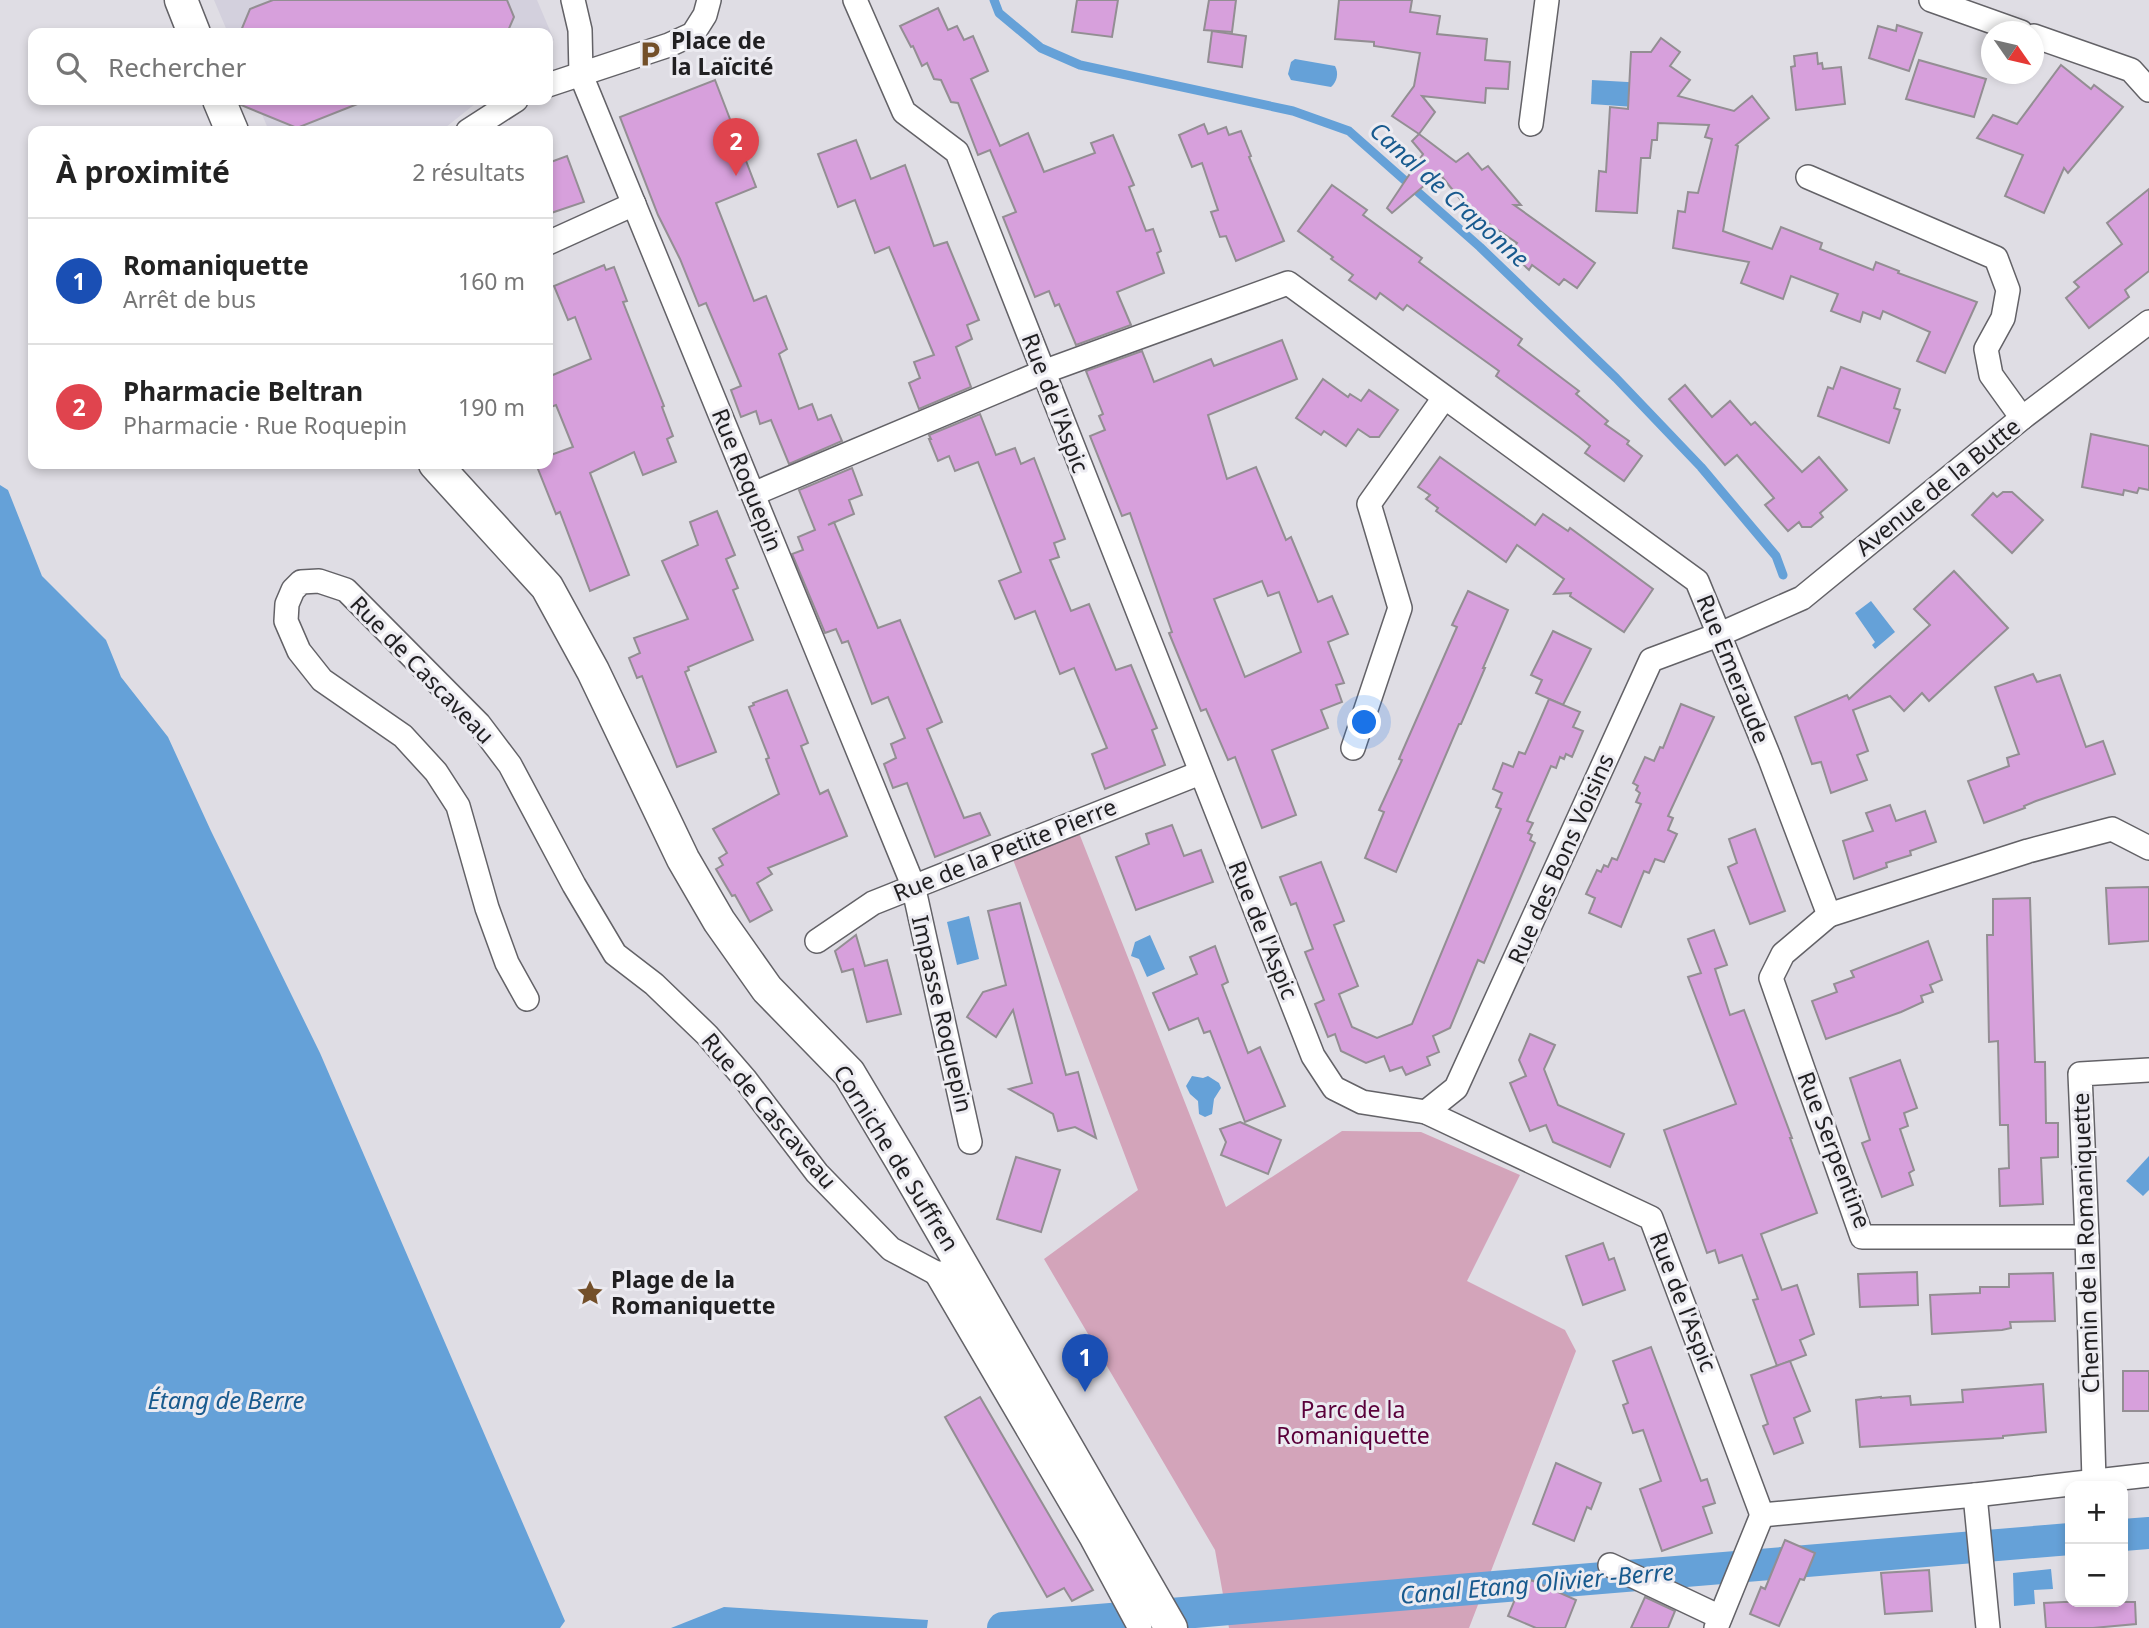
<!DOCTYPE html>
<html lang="fr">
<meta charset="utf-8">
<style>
:root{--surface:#fff;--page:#f2f2f2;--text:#222;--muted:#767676;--line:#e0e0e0;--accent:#111827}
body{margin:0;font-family:"Noto Sans",sans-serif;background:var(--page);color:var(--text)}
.controls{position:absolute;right:21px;bottom:21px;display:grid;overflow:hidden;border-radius:14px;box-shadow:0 4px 10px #0003}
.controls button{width:63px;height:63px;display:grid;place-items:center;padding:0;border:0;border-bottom:2px solid var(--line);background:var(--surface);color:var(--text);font:35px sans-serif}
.compass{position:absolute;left:1981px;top:21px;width:63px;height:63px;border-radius:50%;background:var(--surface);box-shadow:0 4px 10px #0003;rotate:124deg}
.you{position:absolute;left:1365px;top:723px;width:24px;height:24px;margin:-18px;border:5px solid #fff;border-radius:50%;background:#1a73e8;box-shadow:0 0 0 10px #1a73e833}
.badge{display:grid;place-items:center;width:46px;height:46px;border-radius:50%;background:var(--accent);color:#fff;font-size:23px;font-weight:700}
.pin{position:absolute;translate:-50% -58px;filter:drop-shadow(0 2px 4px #0008)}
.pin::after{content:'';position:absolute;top:37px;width:24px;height:21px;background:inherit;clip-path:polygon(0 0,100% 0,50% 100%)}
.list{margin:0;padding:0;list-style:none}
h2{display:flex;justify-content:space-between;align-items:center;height:91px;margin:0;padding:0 28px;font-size:30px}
h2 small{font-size:23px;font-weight:400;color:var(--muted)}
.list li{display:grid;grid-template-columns:46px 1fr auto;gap:21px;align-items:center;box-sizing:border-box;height:126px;padding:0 28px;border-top:2px solid var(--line)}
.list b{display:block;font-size:26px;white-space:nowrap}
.list p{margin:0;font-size:23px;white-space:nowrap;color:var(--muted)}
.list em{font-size:23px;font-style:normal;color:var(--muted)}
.icon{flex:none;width:38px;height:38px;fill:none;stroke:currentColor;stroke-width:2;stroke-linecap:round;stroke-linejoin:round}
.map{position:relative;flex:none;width:2149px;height:1628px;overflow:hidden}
.search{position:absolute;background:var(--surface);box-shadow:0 4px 10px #0003;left:28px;top:28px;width:525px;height:77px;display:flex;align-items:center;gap:18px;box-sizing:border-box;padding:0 24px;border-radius:14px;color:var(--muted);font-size:26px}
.panel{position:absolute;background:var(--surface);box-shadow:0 4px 10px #0003;left:28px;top:126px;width:525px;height:343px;border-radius:14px}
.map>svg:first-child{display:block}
.built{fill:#d3d0dd}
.green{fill:#d3a4ba}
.water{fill:#65a1d8}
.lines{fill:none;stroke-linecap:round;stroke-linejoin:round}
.stream{stroke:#65a1d8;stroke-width:9}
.canal{stroke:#65a1d8;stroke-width:32}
.building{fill:#d7a0dc;stroke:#938e93;stroke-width:2;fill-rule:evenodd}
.street-casing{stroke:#636267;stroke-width:26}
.secondary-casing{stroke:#636267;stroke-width:35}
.street{stroke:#fff;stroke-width:23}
.secondary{stroke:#fff;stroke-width:32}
.labels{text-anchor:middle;stroke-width:6;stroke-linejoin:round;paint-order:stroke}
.poi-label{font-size:23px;font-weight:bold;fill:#201f21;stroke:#ecebf1;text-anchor:start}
.street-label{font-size:23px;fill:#201f21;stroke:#ecebf1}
.park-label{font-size:23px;fill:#5a003a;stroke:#ecebf1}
.water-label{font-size:24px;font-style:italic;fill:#185a8e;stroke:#ecebf1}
</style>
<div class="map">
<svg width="2149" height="1628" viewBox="0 0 2149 1628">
<rect width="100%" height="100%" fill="#dfdde4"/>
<g class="built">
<polygon points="214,0 537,0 554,40 548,45 548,33 228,33"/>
<polygon points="256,100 480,100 441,131 269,131"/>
</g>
<polygon class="green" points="1079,833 1226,1207 1342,1131 1421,1132 1520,1175 1467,1281 1565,1330 1576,1351 1469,1628 1229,1628 1215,1550 1044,1259 1138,1190 1012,857"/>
<g class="water">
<path d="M 1295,59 L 1335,66 C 1339,73 1337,82 1331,87 L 1291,80 L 1288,74 L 1291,62 Z"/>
<polygon points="1592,80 1645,83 1634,107 1591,104"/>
<polygon points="0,485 8,490 42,576 106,640 121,677 168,737 211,831 320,1053 565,1621 560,1628 0,1628"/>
<polygon points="1871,601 1895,632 1875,649 1872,645 1875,642 1855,613"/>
<polygon points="969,916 979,959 957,965 947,922"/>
<polygon points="1150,935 1165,969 1147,977 1139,959 1131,956 1135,942"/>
<polygon points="1192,1076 1203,1078 1208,1076 1219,1083 1221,1088 1214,1099 1212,1114 1205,1117 1199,1114 1198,1101 1190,1094 1186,1086"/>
<polygon points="2149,1156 2149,1190 2143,1196 2126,1181"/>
<polygon points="2051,1569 2053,1589 2034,1590 2035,1604 2014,1606 2013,1573"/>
<polygon points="724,1607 928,1620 927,1628 671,1628"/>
</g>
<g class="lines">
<polyline class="stream" points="994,0 999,13 1041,48 1080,65 1293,111 1349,131 1480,247 1616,378 1701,467 1776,556 1783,575"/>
<g class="canal">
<polyline points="2123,1535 2149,1533"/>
<polyline points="1003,1628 2070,1539"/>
</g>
</g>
<g class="building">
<polygon points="273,0 507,0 514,17 507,33 240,33 250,9"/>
<polygon points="1077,0 1118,0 1112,37 1072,32"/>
<polygon points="1209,0 1236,0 1232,32 1204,30"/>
<polygon points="1339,0 1412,0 1410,12 1440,16 1437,34 1487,39 1485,60 1510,62 1508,89 1486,88 1485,103 1422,96 1435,112 1419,134 1392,116 1414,86 1420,53 1374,46 1374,42 1335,39"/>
<polygon points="938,8 948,30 957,26 964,40 973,36 988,71 971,79 1000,146 1028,133 1044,172 1095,153 1091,143 1113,135 1134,185 1129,187 1146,231 1153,229 1161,251 1157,253 1164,273 1117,292 1131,325 1076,345 1059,304 1055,306 1049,291 1035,297 1003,217 1016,212 990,150 978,155 958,103 951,102 941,80 934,79 927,63 922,66 913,46 911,47 900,26"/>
<polygon points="1897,25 1922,33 1909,71 1869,58 1878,26 1896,31"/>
<polygon points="1212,31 1246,36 1242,67 1208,62"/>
<polygon points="1661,38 1680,52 1670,66 1690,80 1678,96 1734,111 1752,96 1769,118 1736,145 1738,146 1723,231 1772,249 1781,227 1822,243 1820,249 1873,270 1876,262 1899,271 1898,273 1977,302 1945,373 1917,361 1930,332 1883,311 1880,319 1863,312 1860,322 1831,311 1838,294 1791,276 1783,299 1741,283 1749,262 1673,248 1678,211 1685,212 1688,192 1698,193 1712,139 1705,137 1709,125 1658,123 1657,140 1652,140 1650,158 1641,158 1637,213 1596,211 1599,171 1606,172 1610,107 1628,109 1631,52 1651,52"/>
<polygon points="1817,53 1818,64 1822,63 1823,69 1841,67 1845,104 1796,110 1791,67 1795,66 1794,56"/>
<polygon points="1919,60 1986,79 1974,117 1906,99"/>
<polygon points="2061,65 2091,89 2094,85 2123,107 2068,173 2064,168 2044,213 2005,196 2023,155 1977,138 1993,115 2017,124"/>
<polygon points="715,80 756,187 716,203 754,301 766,296 787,349 779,354 799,409 812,404 818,420 831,415 842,441 789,464 771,420 760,424 756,411 741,417 731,390 741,386 706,303 699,306 680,259 658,215 620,117"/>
<polygon points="239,100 365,100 365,101 297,128 241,105"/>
<polygon points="1204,124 1208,134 1226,127 1229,135 1241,131 1251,156 1249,157 1284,241 1236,261 1226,236 1220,237 1211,212 1218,210 1202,163 1192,167 1179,135"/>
<polygon points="1419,134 1456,162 1468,153 1482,170 1488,166 1521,205 1514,205 1595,263 1577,288 1564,279 1559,285 1532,265 1529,270 1510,252 1517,243 1469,210 1439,173 1392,213 1387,208 1423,154 1412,141"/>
<polygon points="856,140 871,179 905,165 934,246 947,242 979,320 967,325 972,339 956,347 971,387 919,409 909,383 920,378 914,362 934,355 889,247 875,253 855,200 838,207 818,154"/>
<polygon points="567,156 584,202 548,214 548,163"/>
<polygon points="1332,185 1367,210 1363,215 1422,258 1419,262 1522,339 1518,345 1579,391 1576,394 1608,421 1605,424 1629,441 1627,444 1642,456 1624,481 1585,453 1590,446 1579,437 1496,376 1499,371 1407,305 1403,310 1380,293 1376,299 1349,280 1353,275 1331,259 1333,257 1298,231"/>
<polygon points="2149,189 2149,271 2125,290 2129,297 2089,328 2066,298 2079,287 2074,282 2122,244 2107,223"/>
<polygon points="604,265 606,270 614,267 627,301 623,302 664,406 662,407 673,436 667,439 676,462 643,475 634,452 590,473 629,575 590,591 560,512 556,514 536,464 548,464 548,456 573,447 556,405 548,408 548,377 591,359 575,317 568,320 554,286"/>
<path d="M 1282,340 L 1297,379 L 1208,415 L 1227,479 L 1256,467 L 1286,540 L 1291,537 L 1318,602 L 1332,596 L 1348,634 L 1328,642 L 1344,683 L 1336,685 L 1342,702 L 1321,710 L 1328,728 L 1272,750 L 1296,815 L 1262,828 L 1235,757 L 1228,760 L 1206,709 L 1201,711 L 1169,633 L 1172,632 L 1130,513 L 1122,516 L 1090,436 L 1105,430 L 1099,416 L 1103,414 L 1086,371 L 1142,351 L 1154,382 L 1211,359 L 1214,366 ZM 1262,581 L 1268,596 L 1279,592 L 1301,652 L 1245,677 L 1214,599 Z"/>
<polygon points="1841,367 1900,389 1894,408 1900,410 1889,443 1818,416 1828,387 1833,389"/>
<polygon points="1323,379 1348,397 1350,394 1361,401 1369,390 1398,410 1379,437 1370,437 1358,429 1346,446 1324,431 1321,435 1296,418"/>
<polygon points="1685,385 1712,417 1730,401 1751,425 1755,422 1802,472 1819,457 1847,490 1820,513 1823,517 1811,527 1802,527 1799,522 1788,531 1765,505 1774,498 1737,455 1725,465 1669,399"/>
<polygon points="980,414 996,455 1015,448 1021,464 1034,458 1065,539 1054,543 1059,557 1050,560 1071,611 1089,604 1116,670 1131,665 1157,728 1152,730 1165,765 1105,789 1092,754 1107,748 1074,668 1060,674 1035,611 1015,619 999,581 1021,572 978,462 955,471 949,456 938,461 929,439 931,439 929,435"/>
<polygon points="2091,434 2149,446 2149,490 2139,488 2137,493 2124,490 2123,495 2082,487"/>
<polygon points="1440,457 1535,525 1543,514 1568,531 1570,528 1653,589 1624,632 1570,596 1571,593 1554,594 1564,579 1517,545 1506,562 1436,511 1438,508 1426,499 1430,495 1418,487"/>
<polygon points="852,468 862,495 849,500 854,514 828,525 834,522 878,628 900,620 942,722 927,729 964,818 980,813 990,835 935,857 907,783 893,788 884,764 896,758 891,744 905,738 888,697 872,704 848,641 842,643 836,629 825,633 792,554 803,550 798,537 815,530 799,490"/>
<polygon points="2003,492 2012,492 2043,520 2012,553 1972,515 1993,493 1997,497"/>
<polygon points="717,511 735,555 726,559 738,588 733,590 753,640 688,667 689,670 685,672 716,752 677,767 642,676 637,678 629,658 640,653 634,638 688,619 662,561 698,545 690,522"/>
<polygon points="1954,571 2008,628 1929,701 1922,693 1904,711 1890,696 1853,710 1868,751 1857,755 1867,780 1831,793 1821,762 1812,764 1795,717 1847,695 1849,699 1930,625 1914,609"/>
<polygon points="1468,591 1508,610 1483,668 1485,668 1461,724 1459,724 1396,872 1365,858 1384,812 1379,810 1402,760 1399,759 1457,627 1452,625"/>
<polygon points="1553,631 1591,649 1563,705 1536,693 1542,680 1531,675"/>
<polygon points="2033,674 2037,682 2060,675 2086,747 2103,741 2115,774 2036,801 2024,806 2025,808 1984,823 1968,781 2009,766 2007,758 2019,754 1995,687"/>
<polygon points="787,690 808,743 801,746 820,794 828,790 847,836 768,868 772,874 757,883 772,910 750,922 735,895 732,896 716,869 723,865 719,858 727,853 713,829 779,794 766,759 769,758 749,707 754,705 753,703"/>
<polygon points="1549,699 1580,712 1573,727 1583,731 1572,757 1566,754 1564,759 1560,757 1556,768 1551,766 1527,821 1533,823 1528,833 1532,835 1530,840 1535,843 1484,963 1478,960 1450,1028 1433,1036 1439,1052 1427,1057 1430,1065 1406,1075 1402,1067 1390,1071 1384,1056 1366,1063 1341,1051 1335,1034 1328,1037 1315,1004 1324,1000 1305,952 1313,949 1296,903 1291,905 1280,877 1321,862 1344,921 1334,925 1358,986 1339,994 1352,1027 1377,1038 1412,1024 1501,809 1496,807 1502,793 1493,789 1503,763 1513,767 1519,752 1525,754"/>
<polygon points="1681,704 1714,717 1668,816 1673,818 1668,830 1677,834 1664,862 1655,859 1649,873 1644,871 1621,927 1589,913 1595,898 1586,894 1597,870 1601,872 1604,865 1608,867 1612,858 1617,860 1641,804 1636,802 1640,793 1636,790 1638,786 1633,783 1645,757 1654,761 1660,747 1663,748"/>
<polygon points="1890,805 1896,821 1925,811 1936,842 1910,851 1911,855 1886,863 1887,867 1854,879 1843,841 1873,831 1866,813"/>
<polygon points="1172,825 1184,856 1201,850 1213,882 1136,910 1116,857 1149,844 1146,834"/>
<polygon points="1755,829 1785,911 1750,924 1728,867 1737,863 1729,839"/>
<polygon points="2149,887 2149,941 2109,944 2106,888"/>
<polygon points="2030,898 2035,1062 2045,1062 2046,1123 2058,1123 2058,1157 2041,1158 2043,1204 2000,1206 1999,1169 2009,1168 2008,1125 2000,1125 1998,1041 1989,1042 1987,935 1993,935 1993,899"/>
<polygon points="1020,903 1066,1075 1078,1072 1096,1138 1075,1127 1058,1131 1053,1114 1009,1089 1032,1083 1013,1010 996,1037 967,1017 983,992 1006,985 988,911"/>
<polygon points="1714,930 1727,965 1715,969 1730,1015 1744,1010 1792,1138 1790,1138 1817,1213 1761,1234 1782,1290 1797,1285 1814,1334 1800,1340 1806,1355 1777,1366 1753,1300 1758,1299 1742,1255 1719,1263 1715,1250 1707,1253 1664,1130 1736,1104 1688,977 1701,973 1688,939"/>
<polygon points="856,935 865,966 887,960 901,1014 867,1022 853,969 842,972 835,951"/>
<polygon points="1928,941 1942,980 1930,985 1933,992 1921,996 1923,1002 1901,1012 1826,1039 1812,1001 1837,992 1834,984 1854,977 1851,971"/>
<polygon points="1215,946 1228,982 1222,985 1248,1053 1260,1047 1285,1106 1245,1122 1210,1031 1204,1033 1198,1018 1169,1030 1153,993 1197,974 1190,957"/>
<polygon points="1530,1034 1555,1045 1544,1069 1558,1105 1624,1134 1610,1167 1553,1142 1546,1125 1530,1131 1510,1083 1526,1076 1519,1060"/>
<polygon points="1900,1060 1917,1108 1904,1113 1908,1126 1900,1129 1914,1170 1909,1173 1913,1185 1882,1197 1862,1143 1870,1140 1850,1078"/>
<polygon points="1240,1122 1281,1140 1268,1174 1221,1155 1226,1142 1220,1129"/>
<polygon points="1016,1157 1060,1170 1041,1232 997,1219"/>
<polygon points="1603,1243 1609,1260 1614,1258 1625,1290 1583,1305 1566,1256"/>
<polygon points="1917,1272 1918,1305 1860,1307 1858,1274"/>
<polygon points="2053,1273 2055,1321 2010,1322 2011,1328 2002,1330 1932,1334 1930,1295 1980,1293 1980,1287 2009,1287 2009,1274"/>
<polygon points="1651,1347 1701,1481 1707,1479 1715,1503 1703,1507 1712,1533 1662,1551 1640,1489 1661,1481 1643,1430 1633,1433 1623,1405 1628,1403 1613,1361"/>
<polygon points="1790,1361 1810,1411 1794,1418 1803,1443 1774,1454 1763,1426 1768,1424 1751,1375"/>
<rect x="2123" y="1371" width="26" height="40"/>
<polygon points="2043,1384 2046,1432 2003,1436 2003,1438 1860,1447 1856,1400 1881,1397 1881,1398 1910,1396 1911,1405 1963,1402 1962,1390"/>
<polygon points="980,1397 1093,1590 1072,1601 1064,1588 1047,1597 945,1417"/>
<polygon points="1556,1463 1601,1483 1591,1509 1587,1507 1574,1541 1533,1524"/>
<polygon points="1785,1540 1815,1553 1804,1580 1800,1579 1779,1626 1750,1614 1761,1587 1765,1589"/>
<polygon points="1929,1570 1932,1611 1885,1614 1881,1573"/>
<polygon points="1531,1580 1576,1600 1565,1628 1536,1628 1508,1616 1518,1592 1524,1595"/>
<polygon points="1645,1597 1675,1611 1668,1628 1631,1628"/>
<polygon points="2064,1602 2135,1602 2136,1624 2093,1628 2046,1628 2044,1603"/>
</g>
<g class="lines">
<g class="street-casing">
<g id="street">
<polyline points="573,0 580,30 581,75 913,885 970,1142"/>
<polyline points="855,0 904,112 957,152 1313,1056 1334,1088 1362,1102 1426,1112 1651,1218 1762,1515"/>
<polyline points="1931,0 2021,32"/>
<polyline points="2034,36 2131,70 2149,90"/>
<polyline points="548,85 669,45 693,34 705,15 709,0"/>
<polyline points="1531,124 1547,0"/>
<polyline points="468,131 516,100"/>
<polyline points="1808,177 1996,258 2008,290 2003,318 1986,349 1991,375 2022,418"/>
<polyline points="548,243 634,204"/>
<polyline points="753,494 1043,372 1288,283 1697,581 1770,759 1829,915 2028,851 2112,829 2149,848"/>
<polyline points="1353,748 1400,608 1369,504 1444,398"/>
<polyline points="1829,915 1783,954 1771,978 1862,1237 2087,1237"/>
<polyline points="817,941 873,903 1200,773"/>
<polyline points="527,999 507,963 487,908 458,806 436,772 403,736 322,680 299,651 286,621 287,604 293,590 301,582 319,581 346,590 479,724 510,765 574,885 615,954 654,984 707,1035 745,1079 817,1173 891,1249 936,1273 967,1273"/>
<polyline points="1426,1112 1456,1088 1651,660 1718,635 1802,598 2022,418 2149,322"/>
<polyline points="936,1273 1092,1539 1140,1628"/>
<polyline points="2094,1481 2087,1237 2080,1074 2149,1070"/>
<polyline points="1975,1495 1988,1628"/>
<polyline points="1762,1515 1975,1495 2149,1475"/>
<polyline points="1610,1565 1720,1617"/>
<polyline points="1716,1628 1762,1515"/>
</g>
</g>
<g class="secondary-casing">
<g id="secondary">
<polyline points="181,0 194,33"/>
<polyline points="219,100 232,131"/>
<polyline points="435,464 547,587 593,671 683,859 719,921 767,989 849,1073 901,1160 1171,1628"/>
</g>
</g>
<use href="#street" class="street"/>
<use href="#secondary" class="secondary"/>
</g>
<defs>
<g id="parking-bare" transform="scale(2.1)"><path d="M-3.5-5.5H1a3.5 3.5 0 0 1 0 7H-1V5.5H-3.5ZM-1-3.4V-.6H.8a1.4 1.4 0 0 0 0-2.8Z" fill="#734f29" stroke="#ecebf1" stroke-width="2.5" paint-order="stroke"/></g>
<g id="sight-bare" transform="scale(2.1)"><path d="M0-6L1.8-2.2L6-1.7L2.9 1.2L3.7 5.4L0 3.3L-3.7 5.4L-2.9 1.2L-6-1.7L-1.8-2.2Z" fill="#734f29" stroke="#ecebf1" stroke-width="2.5" paint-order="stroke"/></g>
</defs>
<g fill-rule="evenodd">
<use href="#parking-bare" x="650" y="54"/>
<use href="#sight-bare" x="590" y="1293"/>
</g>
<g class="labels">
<g class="poi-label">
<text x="671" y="49">Place de<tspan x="671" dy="26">la Laïcité</tspan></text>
<text x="611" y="1288">Plage de la<tspan x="611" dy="26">Romaniquette</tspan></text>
</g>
<g class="street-label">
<text transform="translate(1055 403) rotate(69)" y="8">Rue de l'Aspic</text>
<text transform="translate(747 480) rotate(68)" y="8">Rue Roquepin</text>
<text transform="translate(1938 487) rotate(-39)" y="8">Avenue de la Butte</text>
<text transform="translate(1733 669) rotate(68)" y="8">Rue Emeraude</text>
<text transform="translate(422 670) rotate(46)" y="8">Rue de Cascaveau</text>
<text transform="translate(1005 850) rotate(-22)" y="8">Rue de la Petite Pierre</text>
<text transform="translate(1561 859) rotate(-66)" y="8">Rue des Bons Voisins</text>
<text transform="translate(1263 930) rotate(68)" y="8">Rue de l'Aspic</text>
<text transform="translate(942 1014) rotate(77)" y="8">Impasse Roquepin</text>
<text transform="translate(769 1111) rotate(50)" y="8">Rue de Cascaveau</text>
<text transform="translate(1834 1150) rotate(69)" y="8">Rue Serpentine</text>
<text transform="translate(896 1158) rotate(58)" y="8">Corniche de Suffren</text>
<text transform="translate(2086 1243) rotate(-92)" y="8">Chemin de la Romaniquette</text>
<text transform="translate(1683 1302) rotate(69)" y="8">Rue de l'Aspic</text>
</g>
<g class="park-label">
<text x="1353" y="1418">Parc de la<tspan x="1353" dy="26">Romaniquette</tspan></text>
</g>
<g class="water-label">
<text transform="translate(1449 195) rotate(42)" y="8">Canal de Craponne</text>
<text x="226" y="1409">Étang de Berre</text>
<text transform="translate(1537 1584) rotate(-5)" y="8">Canal Etang Olivier -Berre</text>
</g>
</g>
</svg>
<div class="controls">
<button>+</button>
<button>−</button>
</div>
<svg class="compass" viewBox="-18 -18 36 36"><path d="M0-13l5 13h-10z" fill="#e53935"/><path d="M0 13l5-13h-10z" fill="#767676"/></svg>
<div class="you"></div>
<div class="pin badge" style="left:1085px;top:1392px;background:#1a4fb4">1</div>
<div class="pin badge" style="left:736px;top:176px;background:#e0444e">2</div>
<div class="search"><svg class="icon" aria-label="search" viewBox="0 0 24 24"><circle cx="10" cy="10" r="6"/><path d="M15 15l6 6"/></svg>Rechercher</div>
<section class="panel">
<h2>À proximité<small>2 résultats</small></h2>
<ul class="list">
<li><span class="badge" style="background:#1a4fb4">1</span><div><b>Romaniquette</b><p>Arrêt de bus</p></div><em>160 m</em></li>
<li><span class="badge" style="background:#e0444e">2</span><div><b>Pharmacie Beltran</b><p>Pharmacie · Rue Roquepin</p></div><em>190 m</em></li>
</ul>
</section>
</div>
